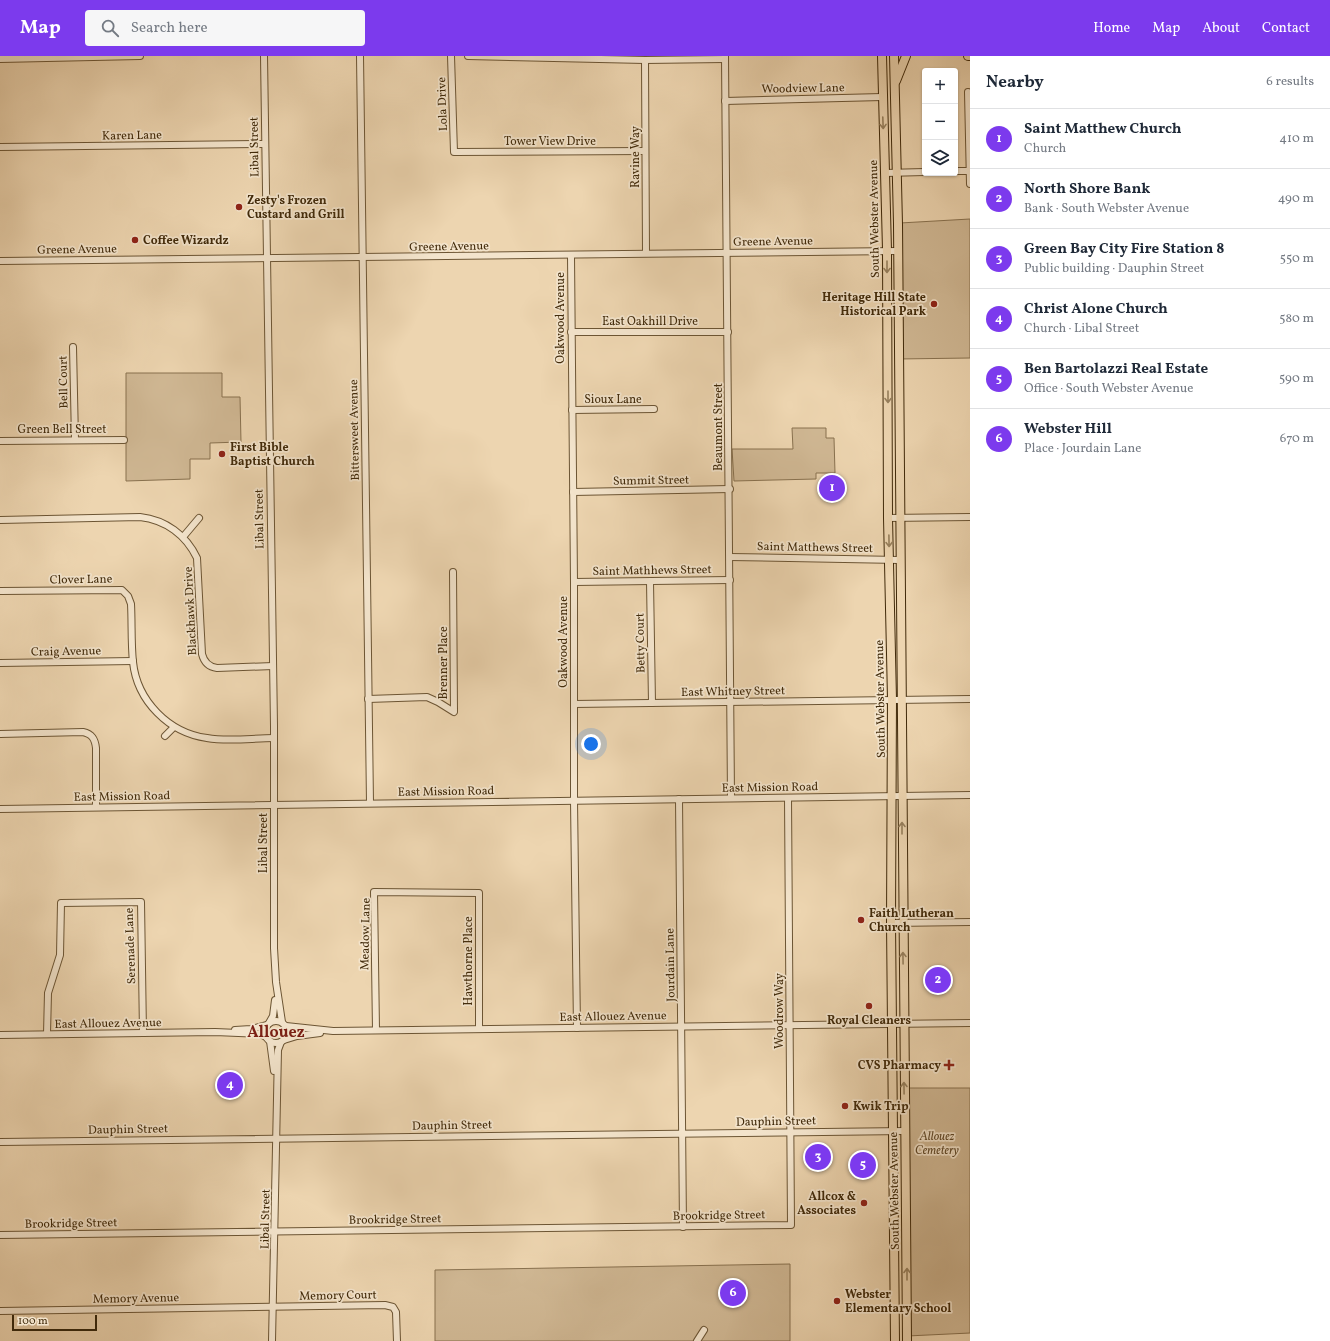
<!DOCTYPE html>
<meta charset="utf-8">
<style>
:root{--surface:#fff;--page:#f6f6f7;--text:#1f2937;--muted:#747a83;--line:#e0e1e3;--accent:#7c3aed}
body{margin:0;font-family:Vollkorn,serif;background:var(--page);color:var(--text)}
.controls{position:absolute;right:12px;top:12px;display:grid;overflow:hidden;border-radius:4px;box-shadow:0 1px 3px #0004}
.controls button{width:36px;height:36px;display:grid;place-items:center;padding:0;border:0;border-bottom:1px solid var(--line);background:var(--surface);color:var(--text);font:20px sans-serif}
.scale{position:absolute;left:12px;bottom:10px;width:85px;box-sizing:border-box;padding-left:4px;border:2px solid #412a0a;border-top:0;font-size:11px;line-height:14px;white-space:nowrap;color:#412a0a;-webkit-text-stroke:3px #f3e4cc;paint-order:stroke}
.you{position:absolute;left:591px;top:688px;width:14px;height:14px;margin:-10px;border:3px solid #fff;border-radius:50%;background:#1a73e8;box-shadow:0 0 0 6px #1a73e833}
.badge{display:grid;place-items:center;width:26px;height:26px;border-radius:50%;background:var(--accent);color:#fff;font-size:13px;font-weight:700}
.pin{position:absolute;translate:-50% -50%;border:2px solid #fff;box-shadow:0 1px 4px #0006}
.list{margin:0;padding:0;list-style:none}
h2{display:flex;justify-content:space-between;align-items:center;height:52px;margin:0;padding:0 16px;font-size:17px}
h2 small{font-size:13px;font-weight:400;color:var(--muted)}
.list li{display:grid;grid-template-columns:26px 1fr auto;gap:12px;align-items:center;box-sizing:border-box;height:60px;padding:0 16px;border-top:1px solid var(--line)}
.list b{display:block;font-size:15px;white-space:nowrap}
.list p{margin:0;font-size:13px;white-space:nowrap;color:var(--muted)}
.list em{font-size:13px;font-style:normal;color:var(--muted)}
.icon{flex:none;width:22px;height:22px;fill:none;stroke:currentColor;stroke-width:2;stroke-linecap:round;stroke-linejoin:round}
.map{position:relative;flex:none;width:970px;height:1285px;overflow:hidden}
header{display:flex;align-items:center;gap:24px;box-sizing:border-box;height:56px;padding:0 20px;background:var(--accent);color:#fff}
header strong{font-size:19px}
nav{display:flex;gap:22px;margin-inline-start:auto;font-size:14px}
.search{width:280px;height:36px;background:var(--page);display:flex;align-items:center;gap:10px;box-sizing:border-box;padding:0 14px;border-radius:4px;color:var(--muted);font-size:15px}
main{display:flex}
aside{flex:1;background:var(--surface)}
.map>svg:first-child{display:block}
.green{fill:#d0b894;stroke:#88714f}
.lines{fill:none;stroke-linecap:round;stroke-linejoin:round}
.minor-casing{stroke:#6c5534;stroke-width:8}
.major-casing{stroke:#412a0a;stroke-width:10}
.minor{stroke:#f3e4cc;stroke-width:6}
.major{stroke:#edd5b0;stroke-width:8}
.oneway{stroke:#97805d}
.poi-dot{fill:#8f2418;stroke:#f3e4cc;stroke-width:1.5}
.labels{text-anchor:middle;stroke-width:3.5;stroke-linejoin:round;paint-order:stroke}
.street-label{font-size:12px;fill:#412a0a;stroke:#f3e4cc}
.poi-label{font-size:12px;font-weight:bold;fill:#412a0a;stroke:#f3e4cc;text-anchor:start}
.park-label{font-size:12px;font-style:italic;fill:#5e4626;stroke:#f3e4cc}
.district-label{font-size:16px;font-weight:bold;fill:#7a1f14;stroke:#f3e4cc}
</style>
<header>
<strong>Map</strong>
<div class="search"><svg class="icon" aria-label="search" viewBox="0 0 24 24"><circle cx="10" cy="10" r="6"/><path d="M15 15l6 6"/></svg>Search here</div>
<nav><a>Home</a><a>Map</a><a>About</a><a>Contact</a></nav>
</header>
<main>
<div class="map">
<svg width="970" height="1285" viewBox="0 0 970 1285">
<rect width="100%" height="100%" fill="#edd5b0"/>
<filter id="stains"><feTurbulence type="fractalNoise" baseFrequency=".005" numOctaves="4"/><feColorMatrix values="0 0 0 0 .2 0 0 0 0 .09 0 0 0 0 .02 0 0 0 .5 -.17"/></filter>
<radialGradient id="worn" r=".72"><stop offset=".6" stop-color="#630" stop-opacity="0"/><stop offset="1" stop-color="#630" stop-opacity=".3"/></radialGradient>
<g class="green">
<polygon points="970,163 970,302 898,303 900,167"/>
<polygon points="126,317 222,317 222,341 240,341 241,386 210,387 210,403 190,403 190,423 126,425"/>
<polygon points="792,372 826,372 826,382 834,382 835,417 816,417 816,423 734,425 732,393 793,393"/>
<polygon points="904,1032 970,1032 970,1277 907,1280"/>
<polygon points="790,1208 790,1285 435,1285 435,1214"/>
</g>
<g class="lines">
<g class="minor-casing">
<g id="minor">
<polyline points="264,0 274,670 274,892 276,926 282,966"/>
<polyline points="360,0 370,747"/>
<polyline points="451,0 454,96 645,95"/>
<polyline points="468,0 645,4 725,3"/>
<polyline points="725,0 731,742"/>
<polyline points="0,3 140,0"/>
<polyline points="645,4 646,197"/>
<polyline points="968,36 970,128"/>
<polyline points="725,45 882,41"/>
<polyline points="0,91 265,88"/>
<polyline points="955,115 970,115"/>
<polyline points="885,117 925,116"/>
<polyline points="571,200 574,526 574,745 577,972"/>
<polyline points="0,205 898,195"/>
<polyline points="571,276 728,276"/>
<polyline points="73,291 75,384"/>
<polyline points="572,354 654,353"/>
<polyline points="0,385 124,384"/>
<polyline points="573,436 730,433"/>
<polyline points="888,462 970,461"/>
<path d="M 0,464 L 140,461 C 166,464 186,479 197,502 L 202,598 C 204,606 209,611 217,612 L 273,610"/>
<polyline points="183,481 199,462"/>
<polyline points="730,501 899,504"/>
<polyline points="574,526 730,524"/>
<polyline points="650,526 652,647"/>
<path d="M 0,535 L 122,534 L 128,540 L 131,548 C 132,567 131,587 133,606 C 137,645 169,677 207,682 C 229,686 252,682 274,682"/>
<polyline points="0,607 133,605"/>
<polyline points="368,643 427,641 438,646 454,656 453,516"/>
<polyline points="574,648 970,643"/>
<path d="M 0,678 L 83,676 C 92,678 95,683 96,692 L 96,751"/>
<polyline points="165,680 174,671"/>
<polyline points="679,743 683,1171"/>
<polyline points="0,753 970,739"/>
<polyline points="891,867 970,866"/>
<circle cx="276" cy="976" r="11"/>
<polyline points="269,967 273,960 275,944"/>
<polyline points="286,970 333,975 970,967"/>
<polyline points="235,974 251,973 267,969"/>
<polyline points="376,974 374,836 479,837 479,973"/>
<polyline points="47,978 48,937 60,899 61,847 141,846 143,977"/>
<polyline points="0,979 215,976 260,978 266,981"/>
<polyline points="284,984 297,980 320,977"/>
<polyline points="270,985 274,1015"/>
<polyline points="0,1086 905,1075"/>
<polyline points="0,1179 791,1169 788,742"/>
<polyline points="0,1255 385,1249 393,1251 396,1256 397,1285"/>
<polyline points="272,1285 278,994 281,986"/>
<polyline points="697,1285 704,1274"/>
</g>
</g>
<g class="major-casing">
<g id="major">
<polyline points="882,0 887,194 888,462 892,643 891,867 895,1285"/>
<polyline points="894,0 898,168 907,1285"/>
<polyline points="968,0 970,0"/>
<polyline points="896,25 906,0"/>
</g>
</g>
<use href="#minor" class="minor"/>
<use href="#major" class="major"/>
</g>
<defs><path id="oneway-shaft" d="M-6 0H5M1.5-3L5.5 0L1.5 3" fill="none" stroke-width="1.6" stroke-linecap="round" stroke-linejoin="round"/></defs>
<g class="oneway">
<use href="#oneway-shaft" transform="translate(883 67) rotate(88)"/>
<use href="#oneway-shaft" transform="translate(887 211) rotate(90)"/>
<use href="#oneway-shaft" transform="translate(888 341) rotate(90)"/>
<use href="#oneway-shaft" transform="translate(889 485) rotate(89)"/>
<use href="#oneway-shaft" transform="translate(902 772) rotate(-90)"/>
<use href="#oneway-shaft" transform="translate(903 902) rotate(-91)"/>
<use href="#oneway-shaft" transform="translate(904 1032) rotate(-91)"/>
<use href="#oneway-shaft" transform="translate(907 1218) rotate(-90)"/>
</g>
<g class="poi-dot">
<circle cx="239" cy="151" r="4"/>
<circle cx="135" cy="184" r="4"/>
<circle cx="934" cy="248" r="4"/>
<circle cx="222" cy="398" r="4"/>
<circle cx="861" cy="864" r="4"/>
<circle cx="869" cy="950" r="4"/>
<path d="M947 1003h4v4h4v4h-4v4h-4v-4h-4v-4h4z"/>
<circle cx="845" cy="1050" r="4"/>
<circle cx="864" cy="1147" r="4"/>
<circle cx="837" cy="1245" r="4"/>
</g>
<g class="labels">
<g class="street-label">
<text transform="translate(803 32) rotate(-1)" y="4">Woodview Lane</text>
<text transform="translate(442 48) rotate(-92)" y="4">Lola Drive</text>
<text transform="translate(132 79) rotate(-1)" y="4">Karen Lane</text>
<text x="550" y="89">Tower View Drive</text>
<text transform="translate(254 91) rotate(-91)" y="4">Libal Street</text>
<text transform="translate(635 101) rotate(-90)" y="4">Ravine Way</text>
<text transform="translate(874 163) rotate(-91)" y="4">South Webster Avenue</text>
<text transform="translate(773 185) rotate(-1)" y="4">Greene Avenue</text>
<text transform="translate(449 190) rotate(-1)" y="4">Greene Avenue</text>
<text transform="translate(77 193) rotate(-1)" y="4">Greene Avenue</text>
<text transform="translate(560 262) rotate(-90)" y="4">Oakwood Avenue</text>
<text x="650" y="269">East Oakhill Drive</text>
<text transform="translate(63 326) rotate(-91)" y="4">Bell Court</text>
<text x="613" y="347">Sioux Lane</text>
<text transform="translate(718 371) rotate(-90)" y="4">Beaumont Street</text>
<text x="62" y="377">Green Bell Street</text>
<text transform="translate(354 374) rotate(-91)" y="4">Bittersweet Avenue</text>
<text transform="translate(651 424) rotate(-1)" y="4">Summit Street</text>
<text transform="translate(259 463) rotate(-91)" y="4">Libal Street</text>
<text transform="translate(815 491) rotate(1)" y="4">Saint Matthews Street</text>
<text transform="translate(652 514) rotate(-1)" y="4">Saint Mathhews Street</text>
<text transform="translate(81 523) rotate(-1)" y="4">Clover Lane</text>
<text transform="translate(190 555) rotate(-93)" y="4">Blackhawk Drive</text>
<text transform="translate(563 586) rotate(-90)" y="4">Oakwood Avenue</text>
<text transform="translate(640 587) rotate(-91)" y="4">Betty Court</text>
<text transform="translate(66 595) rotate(-1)" y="4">Craig Avenue</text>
<text transform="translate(443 607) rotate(-90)" y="4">Brenner Place</text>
<text transform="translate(733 635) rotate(-1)" y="4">East Whitney Street</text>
<text transform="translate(880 643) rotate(-91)" y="4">South Webster Avenue</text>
<text transform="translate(770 731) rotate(-1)" y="4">East Mission Road</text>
<text transform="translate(446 735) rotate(-1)" y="4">East Mission Road</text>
<text transform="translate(122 740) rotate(-1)" y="4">East Mission Road</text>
<text transform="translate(263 787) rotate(-90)" y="4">Libal Street</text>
<text transform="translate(365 878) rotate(-89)" y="4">Meadow Lane</text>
<text transform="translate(130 890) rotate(-92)" y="4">Serenade Lane</text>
<text transform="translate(468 905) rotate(-90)" y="4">Hawthorne Place</text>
<text transform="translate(670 909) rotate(-91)" y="4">Jourdain Lane</text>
<text transform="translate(779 955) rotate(-90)" y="4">Woodrow Way</text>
<text transform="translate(613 960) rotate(-1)" y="4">East Allouez Avenue</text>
<text transform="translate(108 967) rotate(-1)" y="4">East Allouez Avenue</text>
<text transform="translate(776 1065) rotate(-1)" y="4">Dauphin Street</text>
<text transform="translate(452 1069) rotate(-1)" y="4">Dauphin Street</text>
<text transform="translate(128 1073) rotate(-1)" y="4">Dauphin Street</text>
<text transform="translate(894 1135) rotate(-91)" y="4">South Webster Avenue</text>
<text transform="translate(719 1159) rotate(-1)" y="4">Brookridge Street</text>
<text transform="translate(265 1163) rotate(-89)" y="4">Libal Street</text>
<text transform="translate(395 1163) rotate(-1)" y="4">Brookridge Street</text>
<text transform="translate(71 1167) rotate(-1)" y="4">Brookridge Street</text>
<text transform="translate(338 1239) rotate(-1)" y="4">Memory Court</text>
<text transform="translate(136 1242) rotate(-1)" y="4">Memory Avenue</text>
</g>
<g class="poi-label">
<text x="247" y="148">Zesty's Frozen<tspan x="247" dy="14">Custard and Grill</tspan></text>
<text x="143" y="188">Coffee Wizardz</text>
<text x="926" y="245" text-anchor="end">Heritage Hill State<tspan x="926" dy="14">Historical Park</tspan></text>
<text x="230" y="395">First Bible<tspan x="230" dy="14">Baptist Church</tspan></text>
<text x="869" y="861">Faith Lutheran<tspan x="869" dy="14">Church</tspan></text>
<text x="869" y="968" text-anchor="middle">Royal Cleaners</text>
<text x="941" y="1013" text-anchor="end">CVS Pharmacy</text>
<text x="853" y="1054">Kwik Trip</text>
<text x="856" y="1144" text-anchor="end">Allcox &amp;<tspan x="856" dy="14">Associates</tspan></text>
<text x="845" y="1242">Webster<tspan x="845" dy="14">Elementary School</tspan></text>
</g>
<g class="park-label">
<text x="937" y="1084">Allouez<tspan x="937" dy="14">Cemetery</tspan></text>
</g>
<g class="district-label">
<text x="276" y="981">Allouez</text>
</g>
</g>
<rect width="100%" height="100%" filter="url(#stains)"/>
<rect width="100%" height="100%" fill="url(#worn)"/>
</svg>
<div class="controls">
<button>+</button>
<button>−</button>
<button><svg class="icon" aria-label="layers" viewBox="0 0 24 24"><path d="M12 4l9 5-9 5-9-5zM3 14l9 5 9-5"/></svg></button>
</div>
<div class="scale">100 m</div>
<div class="you"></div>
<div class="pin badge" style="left:832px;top:432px">1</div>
<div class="pin badge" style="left:938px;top:924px">2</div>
<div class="pin badge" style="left:818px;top:1101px">3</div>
<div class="pin badge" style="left:230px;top:1029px">4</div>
<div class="pin badge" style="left:863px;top:1109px">5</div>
<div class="pin badge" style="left:733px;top:1237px">6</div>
</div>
<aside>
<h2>Nearby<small>6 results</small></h2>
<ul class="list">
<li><span class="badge">1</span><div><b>Saint Matthew Church</b><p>Church</p></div><em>410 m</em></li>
<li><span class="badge">2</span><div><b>North Shore Bank</b><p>Bank · South Webster Avenue</p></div><em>490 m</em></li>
<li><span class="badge">3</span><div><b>Green Bay City Fire Station 8</b><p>Public building · Dauphin Street</p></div><em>550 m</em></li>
<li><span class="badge">4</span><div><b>Christ Alone Church</b><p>Church · Libal Street</p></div><em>580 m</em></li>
<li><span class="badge">5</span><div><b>Ben Bartolazzi Real Estate</b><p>Office · South Webster Avenue</p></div><em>590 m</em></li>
<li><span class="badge">6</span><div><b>Webster Hill</b><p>Place · Jourdain Lane</p></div><em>670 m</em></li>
</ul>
</aside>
</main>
